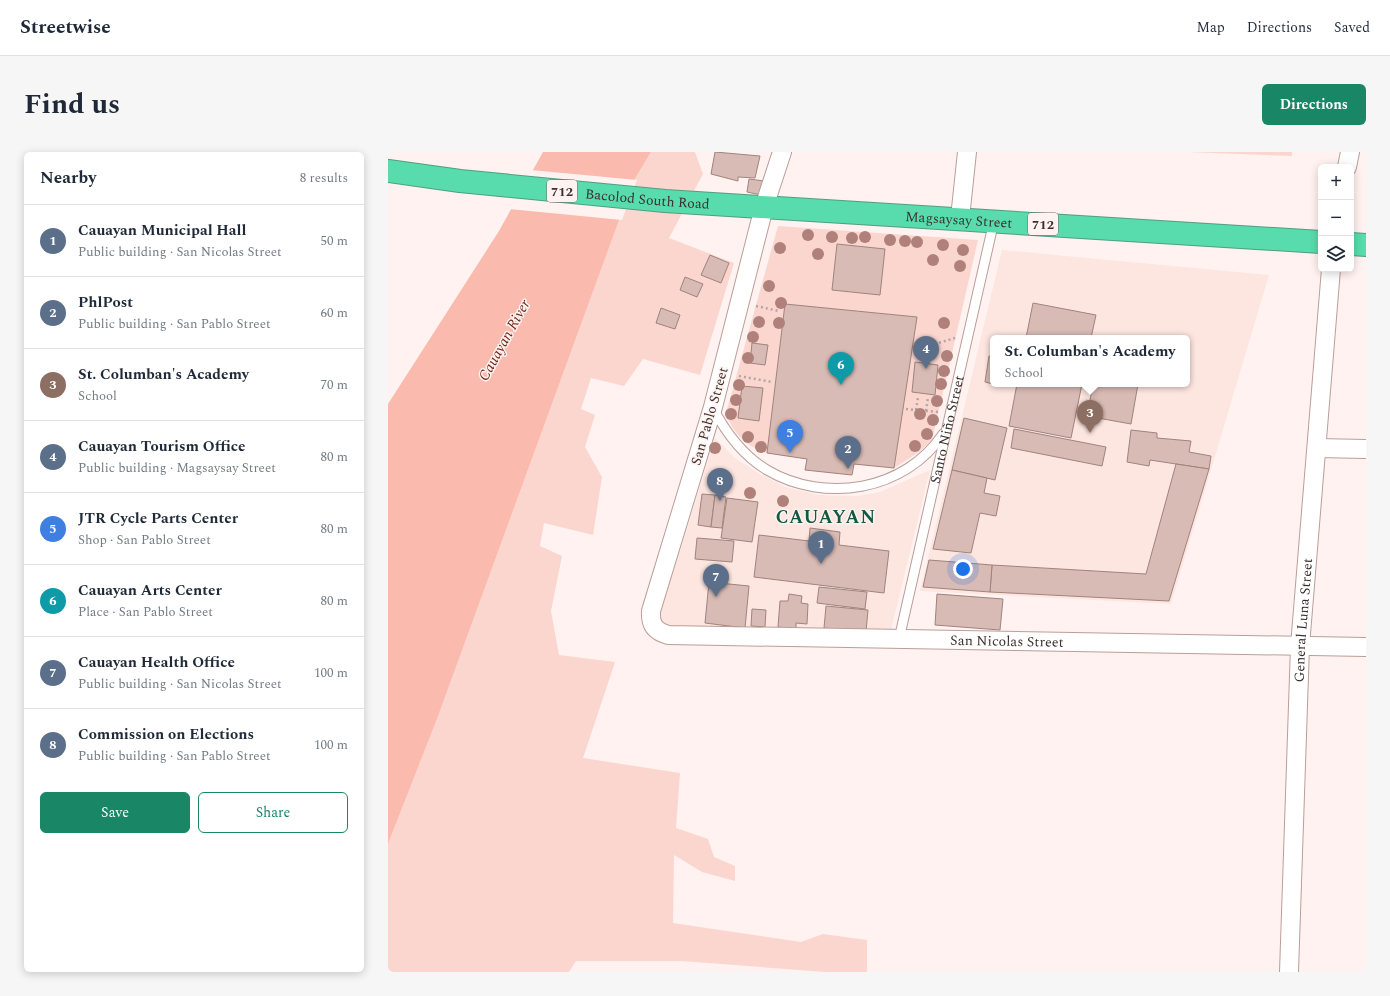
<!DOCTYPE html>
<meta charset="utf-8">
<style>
:root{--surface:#fff;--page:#f6f6f7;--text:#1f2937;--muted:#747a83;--line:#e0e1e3;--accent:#198766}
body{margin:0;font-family:Spectral,serif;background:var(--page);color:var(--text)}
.controls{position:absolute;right:12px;top:12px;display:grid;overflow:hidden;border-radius:6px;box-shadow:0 2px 10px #0003}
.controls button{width:36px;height:36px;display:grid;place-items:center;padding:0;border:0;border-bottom:1px solid var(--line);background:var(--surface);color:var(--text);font:20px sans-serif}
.you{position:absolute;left:575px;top:417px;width:14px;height:14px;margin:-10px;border:3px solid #fff;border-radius:50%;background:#1a73e8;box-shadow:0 0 0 6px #1a73e833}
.badge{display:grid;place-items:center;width:26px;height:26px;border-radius:50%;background:var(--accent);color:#fff;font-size:13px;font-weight:700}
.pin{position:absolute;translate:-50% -33px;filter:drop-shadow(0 1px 2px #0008)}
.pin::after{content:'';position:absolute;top:21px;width:14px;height:12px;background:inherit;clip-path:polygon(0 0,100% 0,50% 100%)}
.popup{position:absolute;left:602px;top:183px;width:200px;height:52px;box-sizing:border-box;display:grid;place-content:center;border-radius:6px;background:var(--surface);filter:drop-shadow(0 1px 3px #0005);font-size:13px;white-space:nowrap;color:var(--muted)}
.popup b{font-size:15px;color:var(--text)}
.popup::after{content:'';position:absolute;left:50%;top:100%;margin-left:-8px;border:8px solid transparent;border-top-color:var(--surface)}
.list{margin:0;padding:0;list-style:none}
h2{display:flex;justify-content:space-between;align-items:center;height:52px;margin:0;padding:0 16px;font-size:17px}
h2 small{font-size:13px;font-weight:400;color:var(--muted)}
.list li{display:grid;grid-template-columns:26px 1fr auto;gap:12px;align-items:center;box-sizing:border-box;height:72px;padding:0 16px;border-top:1px solid var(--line)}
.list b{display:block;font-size:15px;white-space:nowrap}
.list p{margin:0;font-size:13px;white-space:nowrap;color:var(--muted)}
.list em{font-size:13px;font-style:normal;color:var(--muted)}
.actions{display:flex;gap:8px;padding:12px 16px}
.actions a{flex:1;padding:9px 0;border:1px solid var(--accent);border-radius:6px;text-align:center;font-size:14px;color:var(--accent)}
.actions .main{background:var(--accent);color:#fff}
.icon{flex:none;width:22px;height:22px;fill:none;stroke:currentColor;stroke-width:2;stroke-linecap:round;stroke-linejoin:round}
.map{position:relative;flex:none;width:978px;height:820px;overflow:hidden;border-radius:6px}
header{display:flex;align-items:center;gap:24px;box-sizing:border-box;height:56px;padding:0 20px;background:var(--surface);border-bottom:1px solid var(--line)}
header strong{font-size:19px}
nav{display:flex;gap:22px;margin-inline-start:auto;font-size:14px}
.intro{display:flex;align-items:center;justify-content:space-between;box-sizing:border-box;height:96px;padding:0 24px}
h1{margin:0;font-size:28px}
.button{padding:10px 18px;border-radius:6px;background:var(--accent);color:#fff;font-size:14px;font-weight:700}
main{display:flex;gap:24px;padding:0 24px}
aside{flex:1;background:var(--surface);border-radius:6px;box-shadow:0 2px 10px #0003}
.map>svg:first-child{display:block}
.built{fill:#fde5e0;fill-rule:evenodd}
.green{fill:#fbd6cf}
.water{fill:#fabaad}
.pier{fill:#fff2f0}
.building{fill:#d9bbb5;stroke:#9f837d}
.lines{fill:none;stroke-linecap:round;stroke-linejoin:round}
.lane-casing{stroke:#bb9e98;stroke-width:11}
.street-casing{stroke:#bb9e98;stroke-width:20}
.highway-casing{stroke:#4e9f80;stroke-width:24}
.path{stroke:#b2a5a3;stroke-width:2.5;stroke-dasharray:2 3;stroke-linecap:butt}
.lane{stroke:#fff;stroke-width:9}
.street{stroke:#fff;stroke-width:18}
.highway{stroke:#58dbad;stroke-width:22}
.tree{fill:#af817a}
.labels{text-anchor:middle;stroke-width:3;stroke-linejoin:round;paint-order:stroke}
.shield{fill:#fff2f0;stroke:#766a68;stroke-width:1}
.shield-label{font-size:13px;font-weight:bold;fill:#3b302d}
.street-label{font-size:14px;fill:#3b302d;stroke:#fff2f0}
.water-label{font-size:15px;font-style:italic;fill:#72281b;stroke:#fff2f0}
.district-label{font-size:18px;font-weight:bold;letter-spacing:1px;fill:#0f5a43;stroke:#fff2f0}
</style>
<header>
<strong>Streetwise</strong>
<nav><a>Map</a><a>Directions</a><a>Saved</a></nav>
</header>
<div class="intro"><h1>Find us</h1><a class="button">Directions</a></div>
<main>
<aside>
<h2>Nearby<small>8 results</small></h2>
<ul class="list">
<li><span class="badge" style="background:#5c6f8a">1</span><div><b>Cauayan Municipal Hall</b><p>Public building · San Nicolas Street</p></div><em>50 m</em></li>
<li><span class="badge" style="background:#5c6f8a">2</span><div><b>PhlPost</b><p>Public building · San Pablo Street</p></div><em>60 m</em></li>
<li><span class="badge" style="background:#8d6e63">3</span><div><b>St. Columban's Academy</b><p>School</p></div><em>70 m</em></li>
<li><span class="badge" style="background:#5c6f8a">4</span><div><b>Cauayan Tourism Office</b><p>Public building · Magsaysay Street</p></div><em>80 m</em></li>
<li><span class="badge" style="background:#3f7fe0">5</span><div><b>JTR Cycle Parts Center</b><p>Shop · San Pablo Street</p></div><em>80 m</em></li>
<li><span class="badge" style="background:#0f9aa8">6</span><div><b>Cauayan Arts Center</b><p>Place · San Pablo Street</p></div><em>80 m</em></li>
<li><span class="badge" style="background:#5c6f8a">7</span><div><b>Cauayan Health Office</b><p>Public building · San Nicolas Street</p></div><em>100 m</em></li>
<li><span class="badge" style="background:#5c6f8a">8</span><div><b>Commission on Elections</b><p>Public building · San Pablo Street</p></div><em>100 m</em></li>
</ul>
<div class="actions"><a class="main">Save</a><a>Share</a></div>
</aside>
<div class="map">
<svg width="978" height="820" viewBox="0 0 978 820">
<rect width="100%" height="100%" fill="#fff2f0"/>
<g class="built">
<path d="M 614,98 L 881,123 L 783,452 L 532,439 ZM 605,186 L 799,186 L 799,232 L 605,232 Z"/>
<polygon points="327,286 348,307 372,322 397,335 430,343 469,344 492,340 542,318 502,482 278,477 273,472 271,466"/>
</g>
<g class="green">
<polygon points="263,0 307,0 315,22 281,86 346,111 312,223 255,207 236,234 203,226 193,257 207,263 197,295 214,325 205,383 156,371 152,394 174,404 163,459 171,503 227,510 195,606 292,621 288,676 320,687 326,705 347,714 347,729 314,720 286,703 285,771 413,790 435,782 479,788 479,820 437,820 294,809 188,809 181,820 0,820 0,692 49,567 245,30"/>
<polygon points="799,0 904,0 904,4"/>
<path d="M 390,74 L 590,88 L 544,288 L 531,300 L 506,316 L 528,165 L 397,152 L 379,301 C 359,295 345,282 338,261 Z"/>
</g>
<polygon class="water" points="155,0 263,0 245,30 49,567 0,692 0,252 111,79"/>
<polygon class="pier" points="143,18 249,28 234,68 121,57"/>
<g class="building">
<polygon points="327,0 372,4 367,26 350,25 350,29 323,22"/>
<polygon points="361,27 376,29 373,43 359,40"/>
<polygon points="449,92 497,97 492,143 444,138"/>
<polygon points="322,103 341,111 333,131 313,123"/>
<polygon points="297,125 315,132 309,145 292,138"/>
<polygon points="645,151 708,163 703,186 638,186"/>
<polygon points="397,152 529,165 506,316 466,312 464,323 417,318 419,307 379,301"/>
<polygon points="273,156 292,163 287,177 268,171"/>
<polygon points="364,191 380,193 377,213 362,211"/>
<polygon points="601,204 605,205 605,232 597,230"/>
<polygon points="527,210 550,213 547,243 524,240"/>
<polygon points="629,232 694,232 683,286 621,274"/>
<polygon points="705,232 750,232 743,272 699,264"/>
<polygon points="354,234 375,236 371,269 350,266"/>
<polygon points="576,266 619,276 607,328 564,318"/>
<polygon points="626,277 718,295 714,314 623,296"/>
<polygon points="743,278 769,281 769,286 803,289 801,300 823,304 821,317 762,308 761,314 739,310"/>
<polygon points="788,312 821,317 781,449 602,440 604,413 758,422"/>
<polygon points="564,318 599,326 596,341 612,344 608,364 592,361 583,401 545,397"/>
<polygon points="314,342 327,343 323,375 310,373"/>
<polygon points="327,343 338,345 334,376 323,375"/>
<polygon points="339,346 370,350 364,390 333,386"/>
<polygon points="422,376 452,380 451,393 501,399 496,441 366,425 371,383 421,389"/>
<polygon points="309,386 346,389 344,410 307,407"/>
<polygon points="541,408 604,413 602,440 535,435"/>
<polygon points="321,430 361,434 357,476 317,471"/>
<polygon points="431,435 479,440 477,457 429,451"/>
<polygon points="401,442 414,444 413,451 420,452 419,472 408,471 408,477 390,475 392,449 400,449"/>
<polygon points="549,442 615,447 612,478 547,473"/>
<polygon points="438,454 480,458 478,480 436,476"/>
<polygon points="364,457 378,458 377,475 363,474"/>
</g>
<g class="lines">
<g class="lane-casing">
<g id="lane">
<path d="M 325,256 C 338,281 354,303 379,318 C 437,352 517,339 555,282"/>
<path id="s1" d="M 511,487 L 606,69"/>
</g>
</g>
<g class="street-casing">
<g id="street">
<path id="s2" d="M 394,0 L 376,55 L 325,255 L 263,459 C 262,473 267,479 280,483 L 978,495"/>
<polyline points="959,15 962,0"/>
<polyline points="572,66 579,0"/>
<polyline points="929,296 978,297"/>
<path id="s3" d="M 901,820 L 912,494 L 943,117"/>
</g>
</g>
<g class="highway-casing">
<g id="highway">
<path id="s4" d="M 0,19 L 72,29 L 277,49 L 933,90"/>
<polyline points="963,92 978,93"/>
</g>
</g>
<g class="path">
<polyline points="368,154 391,159"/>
<polyline points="527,198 567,186"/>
<polyline points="351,224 384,230"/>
<polyline points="518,257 550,260"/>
<polyline points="528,258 530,245"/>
<polyline points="538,259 540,245"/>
</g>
<use href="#lane" class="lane"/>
<use href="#street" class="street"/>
<use href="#highway" class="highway"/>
</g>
<g class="tree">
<circle cx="420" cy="83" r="6"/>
<circle cx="444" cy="85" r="6"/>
<circle cx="477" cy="85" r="6"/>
<circle cx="464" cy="86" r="6"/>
<circle cx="502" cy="88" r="6"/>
<circle cx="517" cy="89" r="6"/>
<circle cx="529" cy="90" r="6"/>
<circle cx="555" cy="93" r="6"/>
<circle cx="392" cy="96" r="6"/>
<circle cx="575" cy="98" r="6"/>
<circle cx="430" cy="102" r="6"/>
<circle cx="545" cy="108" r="6"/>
<circle cx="572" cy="114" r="6"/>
<circle cx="381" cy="134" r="6"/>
<circle cx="393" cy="151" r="6"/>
<circle cx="371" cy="170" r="6"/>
<circle cx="391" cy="171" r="6"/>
<circle cx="556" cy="171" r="6"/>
<circle cx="365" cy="185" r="6"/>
<circle cx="559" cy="204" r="6"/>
<circle cx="360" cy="206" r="6"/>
<circle cx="556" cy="219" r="6"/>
<circle cx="553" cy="232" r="6"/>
<circle cx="351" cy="233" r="6"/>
<circle cx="348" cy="248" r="6"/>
<circle cx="549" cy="249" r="6"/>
<circle cx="343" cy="262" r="6"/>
<circle cx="532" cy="262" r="6"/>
<circle cx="545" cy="268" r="6"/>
<circle cx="539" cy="282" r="6"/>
<circle cx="360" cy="285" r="6"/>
<circle cx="527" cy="294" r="6"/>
<circle cx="373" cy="295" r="6"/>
<circle cx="327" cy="296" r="6"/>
<circle cx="362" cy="341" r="6"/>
<circle cx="395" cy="349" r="6"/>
</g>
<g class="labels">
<g class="shield">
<rect x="159" y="28" width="30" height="22" rx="3"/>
<rect x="640" y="61" width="30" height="22" rx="3"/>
</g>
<g class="shield-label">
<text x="174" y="44">712</text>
<text x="655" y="77">712</text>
</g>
<g class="street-label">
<text dy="5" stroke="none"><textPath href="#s4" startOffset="261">Bacolod South Road</textPath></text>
<text dy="5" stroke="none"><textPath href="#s4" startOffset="573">Magsaysay Street</textPath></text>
<text transform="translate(321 264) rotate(-74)" y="5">San Pablo Street</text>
<text dy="5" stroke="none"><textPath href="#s1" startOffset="215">Santo Niño Street</textPath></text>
<text dy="5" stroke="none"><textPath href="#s3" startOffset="352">General Luna Street</textPath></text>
<text dy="5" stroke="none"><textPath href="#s2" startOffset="849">San Nicolas Street</textPath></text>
</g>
<g class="water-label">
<text transform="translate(116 188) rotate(-61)" y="5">Cauayan River</text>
</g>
<g class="district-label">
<text x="438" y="371">CAUAYAN</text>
</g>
</g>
</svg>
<div class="controls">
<button>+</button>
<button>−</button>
<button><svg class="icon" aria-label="layers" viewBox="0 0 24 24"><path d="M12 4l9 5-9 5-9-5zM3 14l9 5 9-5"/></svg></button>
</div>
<div class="you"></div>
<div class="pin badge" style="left:433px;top:412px;background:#5c6f8a">1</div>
<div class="pin badge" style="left:460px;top:317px;background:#5c6f8a">2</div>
<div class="pin badge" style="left:702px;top:281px;background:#8d6e63">3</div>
<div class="popup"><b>St. Columban's Academy</b>School</div>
<div class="pin badge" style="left:538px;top:217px;background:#5c6f8a">4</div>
<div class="pin badge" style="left:402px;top:301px;background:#3f7fe0">5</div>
<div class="pin badge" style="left:453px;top:233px;background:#0f9aa8">6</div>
<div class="pin badge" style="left:328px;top:445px;background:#5c6f8a">7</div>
<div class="pin badge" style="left:332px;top:349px;background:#5c6f8a">8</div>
</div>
</main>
